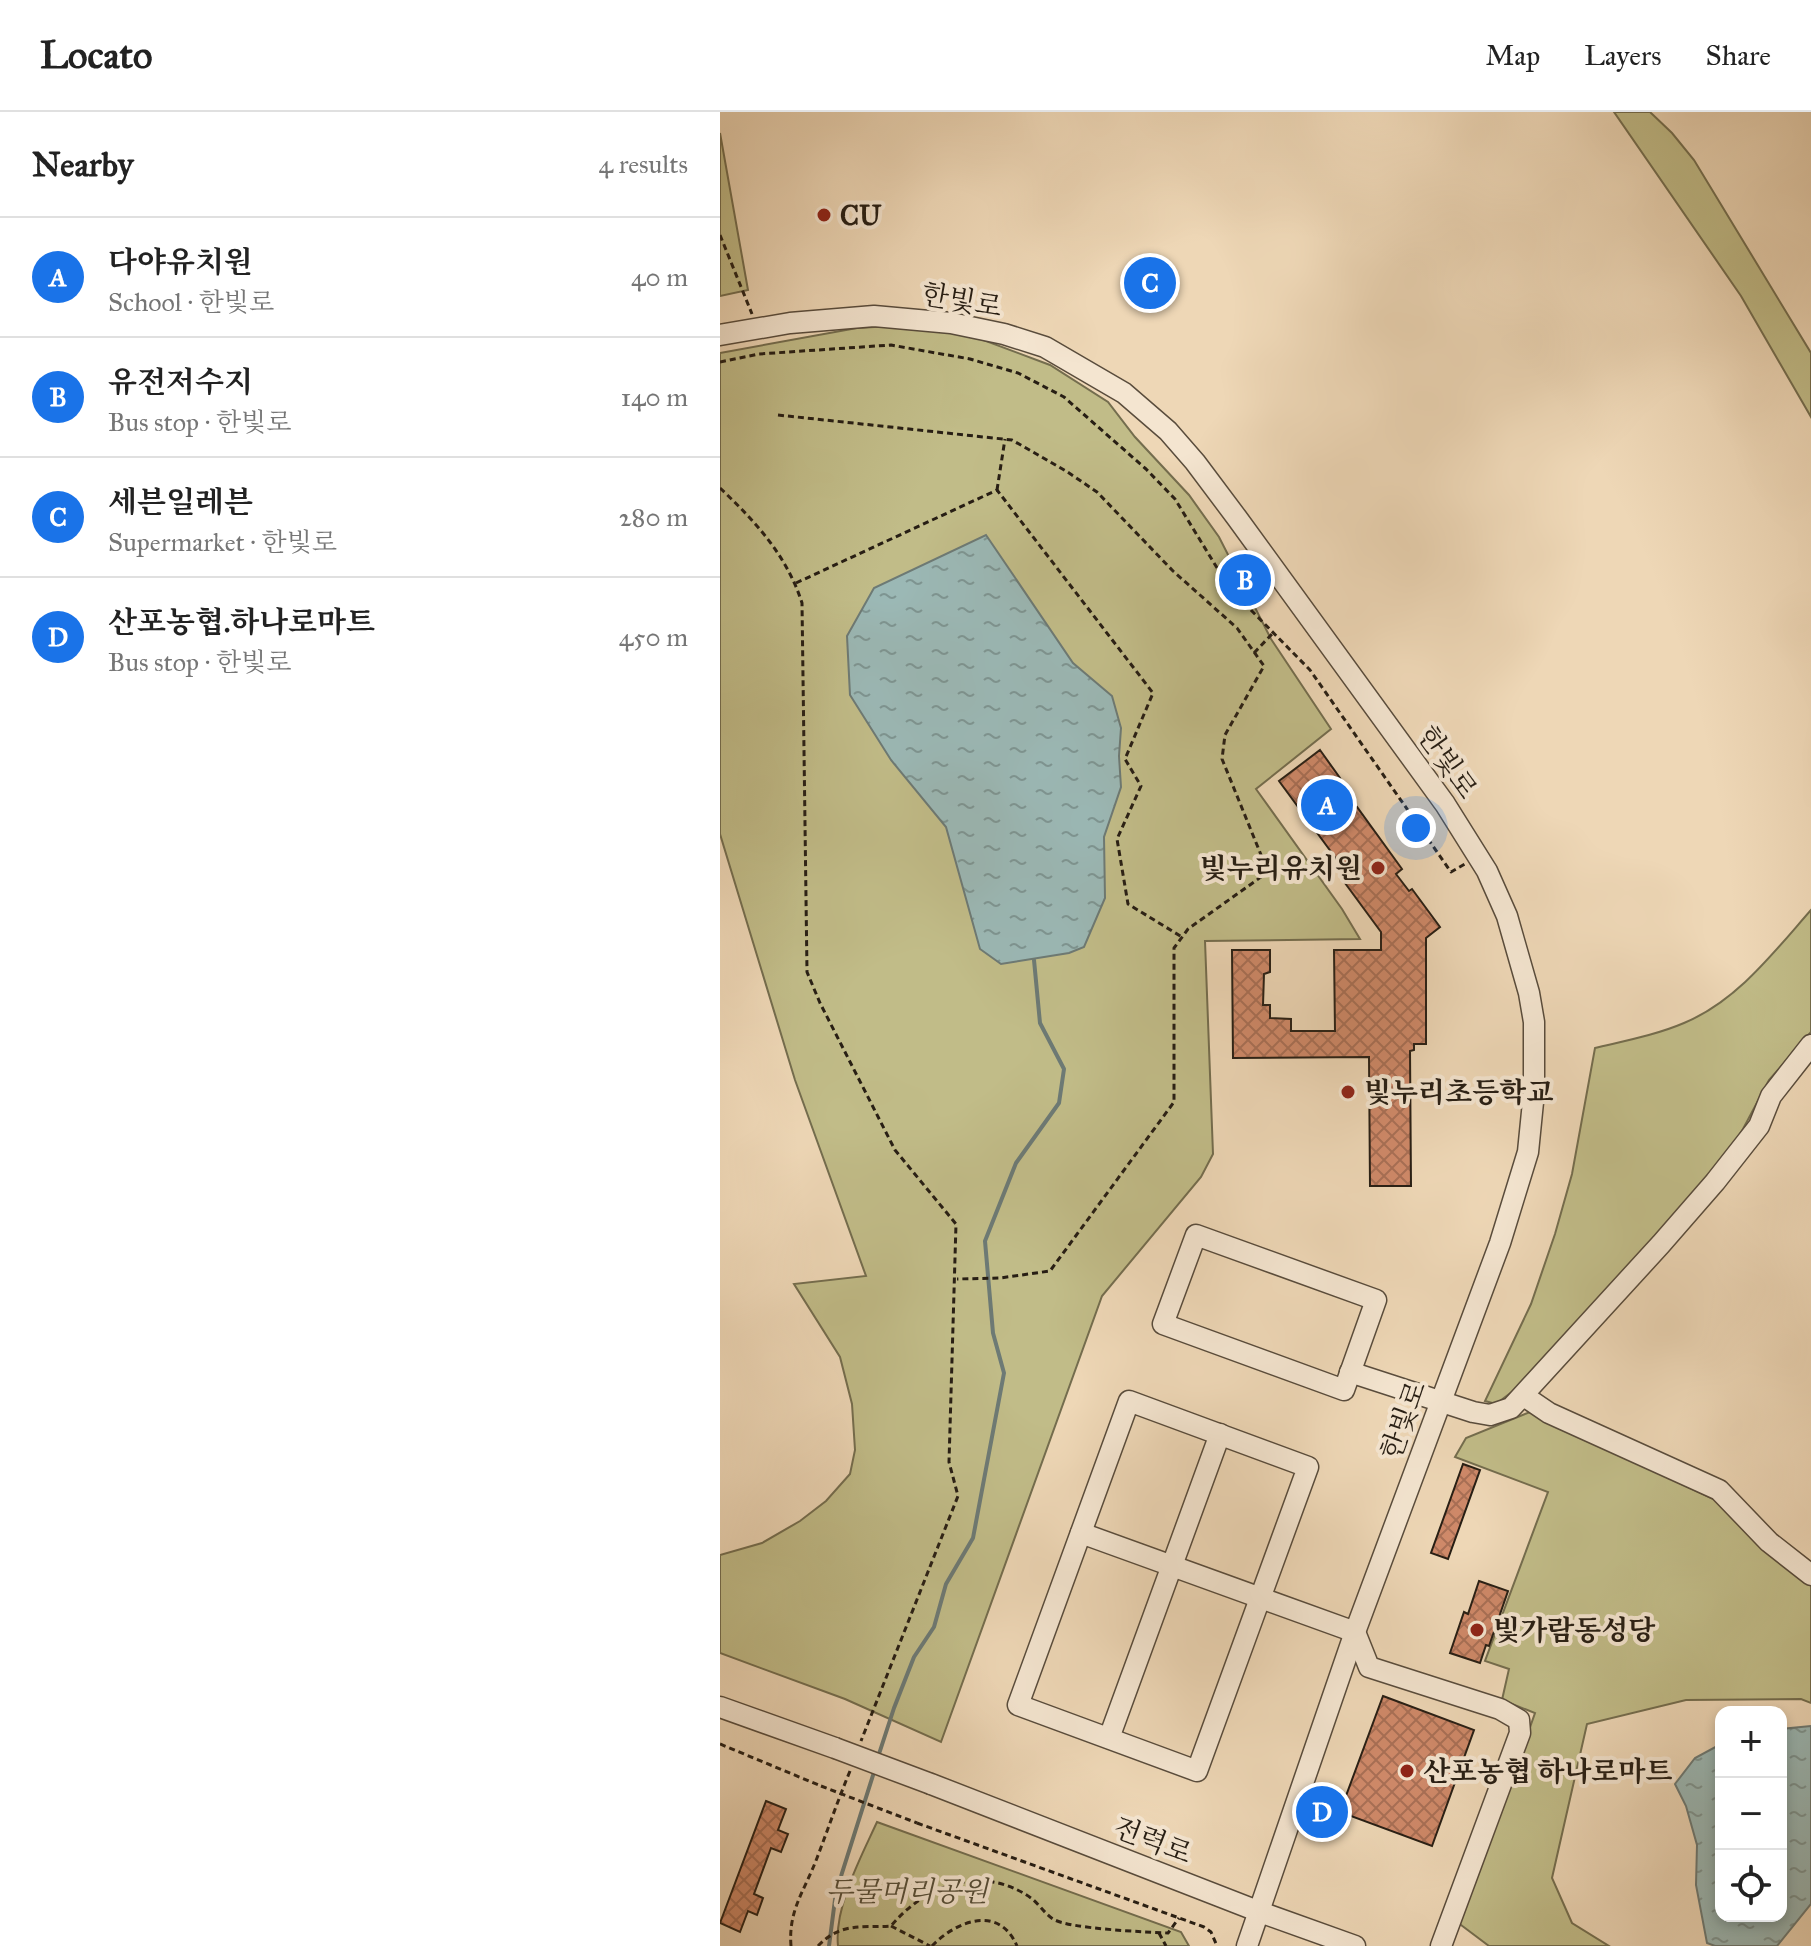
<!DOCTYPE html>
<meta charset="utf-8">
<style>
:root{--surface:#fff;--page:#f6f6f6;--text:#222;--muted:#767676;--line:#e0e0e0;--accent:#1a73e8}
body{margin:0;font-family:"IM FELL Great Primer","Noto Serif KR",serif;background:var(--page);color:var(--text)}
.controls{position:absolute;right:24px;bottom:24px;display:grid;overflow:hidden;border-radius:16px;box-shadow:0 4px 12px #0003}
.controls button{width:72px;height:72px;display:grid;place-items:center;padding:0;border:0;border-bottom:2px solid var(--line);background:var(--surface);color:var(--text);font:40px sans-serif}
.you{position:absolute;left:696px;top:716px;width:28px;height:28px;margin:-20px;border:6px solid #fff;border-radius:50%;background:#1a73e8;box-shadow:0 0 0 12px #1a73e833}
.badge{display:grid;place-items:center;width:52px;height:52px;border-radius:50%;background:var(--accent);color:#fff;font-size:26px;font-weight:700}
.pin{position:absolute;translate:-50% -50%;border:4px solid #fff;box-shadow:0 2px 8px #0006}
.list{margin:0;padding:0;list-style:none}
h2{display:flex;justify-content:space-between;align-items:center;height:104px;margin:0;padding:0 32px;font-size:34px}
h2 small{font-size:26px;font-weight:400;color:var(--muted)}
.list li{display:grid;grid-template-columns:52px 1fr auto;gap:24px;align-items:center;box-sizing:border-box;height:120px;padding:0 32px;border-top:2px solid var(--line)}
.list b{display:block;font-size:30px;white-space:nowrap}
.list p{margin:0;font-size:26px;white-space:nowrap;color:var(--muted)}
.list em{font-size:26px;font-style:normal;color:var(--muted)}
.icon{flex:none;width:44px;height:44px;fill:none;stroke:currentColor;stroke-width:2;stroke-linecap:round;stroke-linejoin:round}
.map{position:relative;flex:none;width:1091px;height:1834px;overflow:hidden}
header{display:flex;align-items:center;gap:48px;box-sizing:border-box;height:112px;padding:0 40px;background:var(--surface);border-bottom:2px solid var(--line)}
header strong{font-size:38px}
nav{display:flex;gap:44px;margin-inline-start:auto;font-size:28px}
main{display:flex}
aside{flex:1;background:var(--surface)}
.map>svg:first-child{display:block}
.green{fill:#c1bc88;stroke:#746d4e;stroke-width:2}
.water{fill:url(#water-ripples);stroke:#6d7a75;stroke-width:2}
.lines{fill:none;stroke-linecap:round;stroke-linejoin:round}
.stream{stroke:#6d7a75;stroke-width:4}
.building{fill:url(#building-cross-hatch);stroke:#271e14;stroke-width:2}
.minor-casing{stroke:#594c3c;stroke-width:23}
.path{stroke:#271e14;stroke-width:3;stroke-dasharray:6 4;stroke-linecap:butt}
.minor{stroke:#f4e5d0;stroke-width:20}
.minor-bridge-casing{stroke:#594c3c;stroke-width:23;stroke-linecap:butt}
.path-bridge{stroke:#271e14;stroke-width:3;stroke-dasharray:6 4;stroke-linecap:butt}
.minor-bridge{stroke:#f4e5d0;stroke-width:20}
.poi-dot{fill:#8f2418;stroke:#f4e5d0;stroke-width:3}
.labels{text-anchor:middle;stroke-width:8;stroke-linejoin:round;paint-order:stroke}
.poi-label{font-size:28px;font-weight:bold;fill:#271e14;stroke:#f4e5d0;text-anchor:start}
.street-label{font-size:28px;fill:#271e14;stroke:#f4e5d0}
.park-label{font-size:28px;font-style:italic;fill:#554d37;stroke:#f4e5d0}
</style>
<header>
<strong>Locato</strong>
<nav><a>Map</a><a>Layers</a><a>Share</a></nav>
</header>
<main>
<aside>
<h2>Nearby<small>4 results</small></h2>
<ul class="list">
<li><span class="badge">A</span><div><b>다야유치원</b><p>School · 한빛로</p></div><em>40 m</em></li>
<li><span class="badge">B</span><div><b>유전저수지</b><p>Bus stop · 한빛로</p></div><em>140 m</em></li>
<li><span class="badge">C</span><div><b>세븐일레븐</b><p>Supermarket · 한빛로</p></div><em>280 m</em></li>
<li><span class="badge">D</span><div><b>산포농협.하나로마트</b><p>Bus stop · 한빛로</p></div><em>450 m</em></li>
</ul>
</aside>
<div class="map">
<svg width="1091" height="1834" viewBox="0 0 1091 1834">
<defs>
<pattern id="water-ripples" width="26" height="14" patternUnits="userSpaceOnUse" patternTransform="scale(2)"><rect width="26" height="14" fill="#9bb8b5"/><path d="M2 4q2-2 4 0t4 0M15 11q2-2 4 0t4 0" fill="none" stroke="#7e9592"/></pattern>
<pattern id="building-cross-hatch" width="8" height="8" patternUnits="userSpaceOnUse" patternTransform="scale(2)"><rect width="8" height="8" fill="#cf8969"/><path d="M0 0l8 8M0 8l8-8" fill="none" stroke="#a86f55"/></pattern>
</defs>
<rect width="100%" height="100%" fill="#eed7b6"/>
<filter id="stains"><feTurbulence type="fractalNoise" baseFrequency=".0025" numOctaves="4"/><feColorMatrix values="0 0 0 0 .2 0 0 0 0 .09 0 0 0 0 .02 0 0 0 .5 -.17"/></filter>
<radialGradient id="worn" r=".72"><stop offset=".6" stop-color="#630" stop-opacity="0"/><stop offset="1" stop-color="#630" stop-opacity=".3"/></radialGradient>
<g class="green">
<polygon points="894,0 930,0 952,21 974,48 1091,241 1091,305 1021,184"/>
<polygon points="0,21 28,178 0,184"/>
<polygon points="189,213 250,223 330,253 388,290 415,325 469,383 499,425 551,527 611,617 536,677 622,797 640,827 485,829 493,1042 481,1065 382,1184 221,1630 125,1587 0,1541 0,1443 42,1431 80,1409 106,1389 130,1362 135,1338 132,1292 120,1245 74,1172 146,1164 75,968 0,722 0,241 137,216"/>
<path d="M 1091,798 L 1091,920 L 1049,968 L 1023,1017 L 1005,1046 L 850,1222 L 801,1273 L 776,1292 L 765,1289 L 811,1192 L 835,1122 L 852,1062 L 875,936 C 904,929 936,923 964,911 C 1017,889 1054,840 1091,798 Z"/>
<polygon points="810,1300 1004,1392 1091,1471 1091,1591 1081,1587 966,1588 867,1612 832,1766 852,1811 889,1834 769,1834 737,1810 755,1771 815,1601 782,1588 789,1557 765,1549 828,1380 735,1345 746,1326"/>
<path d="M 157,1710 L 461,1820 L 469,1834 L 118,1834 C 114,1795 141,1745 157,1710 Z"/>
</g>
<g class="water">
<polygon points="266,423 353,551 392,584 401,616 399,644 401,675 384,725 385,786 364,835 349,841 281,852 260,837 226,715 171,648 130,583 127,524 154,476"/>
<polygon points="1091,1614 1091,1792 1057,1834 995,1834 987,1831 976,1773 977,1733 966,1694 955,1672 975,1646 1001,1632 1001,1804 1061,1804 1061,1617"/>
</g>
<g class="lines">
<g class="stream">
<polyline points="158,1645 174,1596 194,1545 214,1515 226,1472 253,1426 284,1261 273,1221 265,1129 296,1051 339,991 344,957 320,911 314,848"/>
<polyline points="109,1834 116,1780 155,1657"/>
</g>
</g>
<g class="building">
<polygon points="600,638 620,666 614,670 633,696 637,695 682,757 676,762 689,779 692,777 720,815 706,826 706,932 694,932 694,938 690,939 691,1074 650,1074 649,945 513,946 512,838 550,838 550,860 544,862 543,893 550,893 550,906 571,907 571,919 615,919 614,838 661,838 661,820 625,771 631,767 559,669"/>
<polygon points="743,1352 760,1358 728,1447 711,1441"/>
<polygon points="759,1469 788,1479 769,1534 766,1533 760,1551 730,1541 744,1500 748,1502"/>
<polygon points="663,1584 754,1618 712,1734 620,1700"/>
<polygon points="46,1689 66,1697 58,1718 68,1722 61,1740 51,1736 34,1782 43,1786 37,1803 28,1799 20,1820 0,1811"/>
</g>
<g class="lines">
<g class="minor-casing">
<g id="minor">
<polyline points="0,223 70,211 154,204 231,211 284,222 325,235 404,281 448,319 475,350 517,406 725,692 767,759 787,804 809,881 814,910 814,980 808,1040 780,1131 635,1520 527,1834"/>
<polygon points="476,1123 656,1188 624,1278 443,1212"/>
<polyline points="630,1260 753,1300 770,1303 791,1296 941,1132 995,1070 1039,1014 1051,984 1091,933"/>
<polyline points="804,1284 829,1301 999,1378 1049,1430 1091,1463"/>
<polygon points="409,1289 588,1355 477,1659 298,1593"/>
<polyline points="361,1421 635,1520 649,1555 780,1597 799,1608 800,1621 721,1834"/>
<polyline points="0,1595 115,1636"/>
<polyline points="389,1626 500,1322"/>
<polyline points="211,1672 540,1800 635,1834"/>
</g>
</g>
<g class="path">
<polyline points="0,123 32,202"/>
<polyline points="0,250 39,242 171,233 250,247 298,261 344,285 426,357 455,387 502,464 523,490 590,558 731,760 745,752"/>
<polyline points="58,303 292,328 346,359 377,380 453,459 517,516 544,554 505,623 502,647 548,760 468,817 454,836 454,990 330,1159 280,1166 237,1167"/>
<path d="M 0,376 C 36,410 67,444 82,491 L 87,860 L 100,891 L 175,1038 L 236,1112 L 229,1350 L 238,1384 L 141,1629"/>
<polyline points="277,378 285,327"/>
<polyline points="76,471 277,378 433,581 405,647 421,674 397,727 408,792 462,825"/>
<polyline points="534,541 552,522"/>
<polyline points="0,1632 101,1674"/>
<polyline points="197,1711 484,1815 491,1820 497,1834"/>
<polyline points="171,1814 210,1834"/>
<polyline points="439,1821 446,1834"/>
<path d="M 71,1834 C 68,1798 85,1778 97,1746 C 108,1717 118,1688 130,1659"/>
<path d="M 98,1834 C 121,1810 141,1816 171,1814 C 206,1772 263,1752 311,1786 C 319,1792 325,1802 333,1807 C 349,1817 426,1820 448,1821 L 459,1806"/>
<path d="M 212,1834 C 236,1809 279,1792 297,1834"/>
</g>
<use href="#minor" class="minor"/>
<g class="minor-bridge-casing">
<polyline id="minor-bridge" points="115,1636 211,1672"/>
</g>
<polyline class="path-bridge" points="101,1674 197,1711"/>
<use href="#minor-bridge" class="minor-bridge"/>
</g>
<g class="poi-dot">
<circle cx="104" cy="103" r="8"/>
<circle cx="658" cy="756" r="8"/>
<circle cx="628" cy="980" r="8"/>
<circle cx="757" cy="1518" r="8"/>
<circle cx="687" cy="1659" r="8"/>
</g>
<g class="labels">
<g class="poi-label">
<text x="120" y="113">CU</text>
<text x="642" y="766" text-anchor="end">빛누리유치원</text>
<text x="644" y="990">빛누리초등학교</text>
<text x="773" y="1528">빛가람동성당</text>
<text x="703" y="1669">산포농협 하나로마트</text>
</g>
<g class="street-label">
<text transform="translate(242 188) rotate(10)" y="10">한빛로</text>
<text transform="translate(728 650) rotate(55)" y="10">한빛로</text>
<text transform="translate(683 1308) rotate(-70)" y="10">한빛로</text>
<text transform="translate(433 1728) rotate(21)" y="10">전력로</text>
</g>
<g class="park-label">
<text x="187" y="1789">두물머리공원</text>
</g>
</g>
<rect width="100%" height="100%" filter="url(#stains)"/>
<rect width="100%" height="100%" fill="url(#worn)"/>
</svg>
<div class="controls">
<button>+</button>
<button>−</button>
<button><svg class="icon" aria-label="locate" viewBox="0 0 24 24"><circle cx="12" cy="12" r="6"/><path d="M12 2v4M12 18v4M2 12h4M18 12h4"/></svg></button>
</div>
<div class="you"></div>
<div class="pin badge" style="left:607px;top:693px">A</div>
<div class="pin badge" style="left:525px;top:468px">B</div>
<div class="pin badge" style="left:430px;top:171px">C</div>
<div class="pin badge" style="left:602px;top:1700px">D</div>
</div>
</main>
